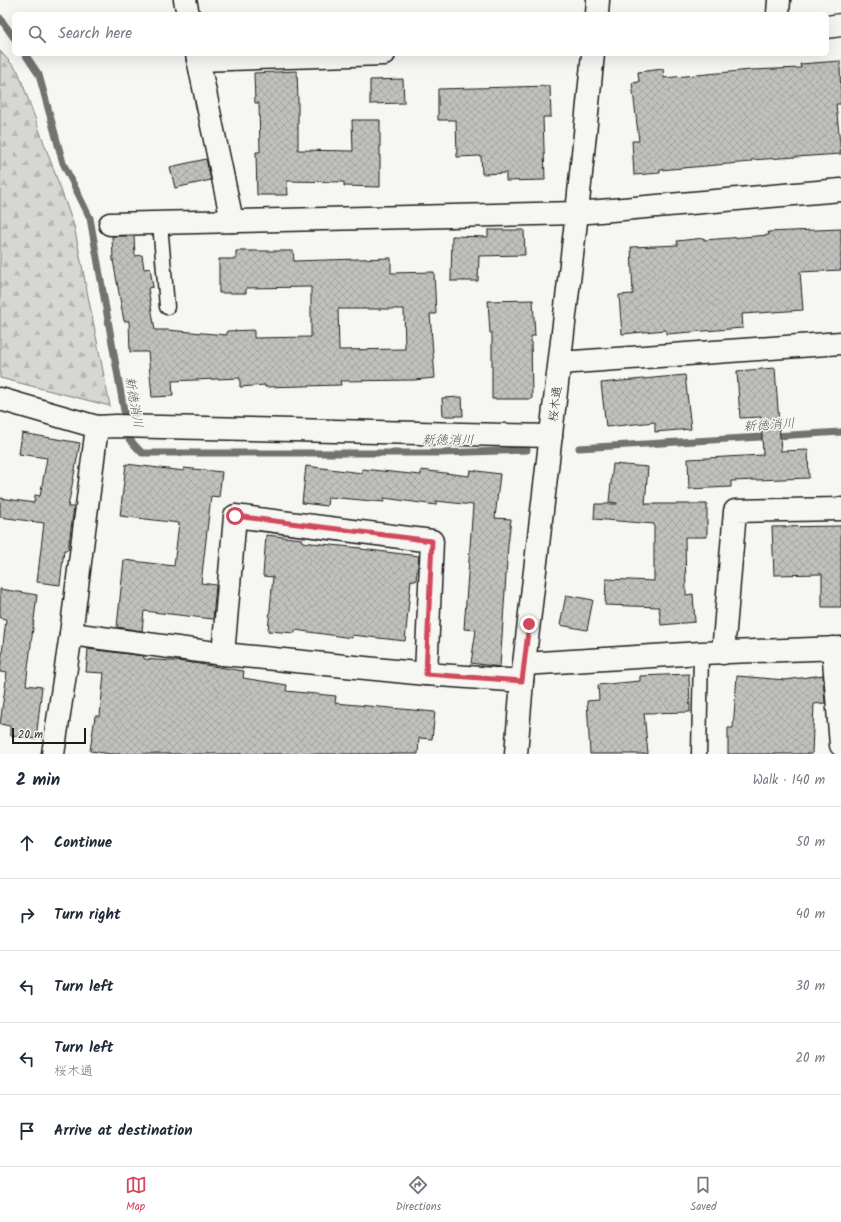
<!DOCTYPE html>
<meta charset="utf-8">
<style>
:root{--surface:#fff;--page:#f6f6f7;--text:#1f2937;--muted:#747a83;--line:#e0e1e3;--accent:#d1495b}
body{margin:0;font-family:Kalam,"Klee One",sans-serif;background:var(--page);color:var(--text)}
.scale{position:absolute;left:12px;bottom:10px;width:74px;box-sizing:border-box;padding-left:4px;border:2px solid #1c1c1c;border-top:0;font-size:11px;line-height:14px;white-space:nowrap;color:#1c1c1c;-webkit-text-stroke:3px #f6f6f2;paint-order:stroke}
.stop{position:absolute;width:12px;height:12px;margin:-9px;border:3px solid #d1495b;border-radius:50%;background:#fff}
.stop.end{background:#d1495b;border-color:#fff;box-shadow:0 1px 4px #0008}
.list{margin:0;padding:0;list-style:none}
h2{display:flex;justify-content:space-between;align-items:center;height:52px;margin:0;padding:0 16px;font-size:17px}
h2 small{font-size:13px;font-weight:400;color:var(--muted)}
.list li{display:grid;grid-template-columns:26px 1fr auto;gap:12px;align-items:center;box-sizing:border-box;height:72px;padding:0 16px;border-top:1px solid var(--line)}
.list b{display:block;font-size:15px;white-space:nowrap}
.list p{margin:0;font-size:13px;white-space:nowrap;color:var(--muted)}
.list em{font-size:13px;font-style:normal;color:var(--muted)}
.icon{flex:none;width:22px;height:22px;fill:none;stroke:currentColor;stroke-width:2;stroke-linecap:round;stroke-linejoin:round}
.map{position:relative;flex:none;width:841px;height:754px;overflow:hidden}
.search{position:absolute;background:var(--surface);box-shadow:0 4px 16px #0002;left:12px;right:12px;top:12px;height:44px;display:flex;align-items:center;gap:10px;box-sizing:border-box;padding:0 14px;border-radius:6px;color:var(--muted);font-size:15px}
.sheet{height:412px;background:var(--surface)}
nav{display:flex;justify-content:space-around;align-items:center;box-sizing:border-box;height:56px;border-top:1px solid var(--line);background:var(--surface);font-size:11px;color:var(--muted)}
nav a{display:grid;justify-items:center;gap:2px}
nav .on{color:var(--accent)}
.map>svg:first-child{display:block}
.forest{fill:url(#forest-firs);stroke:#797977}
.lines{fill:none;stroke-linecap:round;stroke-linejoin:round}
.stream{stroke:#727271;stroke-width:7}
.building{fill:url(#building-cross-hatch);stroke:#1c1c1c;fill-rule:evenodd}
.lane-casing{stroke:#1c1c1c;stroke-width:17}
.street-casing{stroke:#1c1c1c;stroke-width:25}
.secondary-casing{stroke:#1c1c1c;stroke-width:25}
.lane{stroke:#f6f6f2;stroke-width:14}
.street{stroke:#f6f6f2;stroke-width:22}
.secondary{stroke:#f6f6f2;stroke-width:22}
.route{stroke:#d1495b;stroke-width:5}
.labels{text-anchor:middle;stroke-width:3;stroke-linejoin:round;paint-order:stroke}
.street-label{font-size:12px;fill:#1c1c1c;stroke:#f6f6f2}
.water-label{font-size:13px;font-style:italic;fill:#565654;stroke:#f6f6f2}
</style>
<div class="map">
<svg width="841" height="754" viewBox="0 0 841 754">
<defs>
<pattern id="forest-firs" width="22" height="20" patternUnits="userSpaceOnUse"><rect width="22" height="20" fill="#d6d6d2"/><path d="M5 1l3.5 6h-7zM16 11l3.5 6h-7z" fill="#b7b7b4"/></pattern>
<pattern id="building-cross-hatch" width="8" height="8" patternUnits="userSpaceOnUse"><rect width="8" height="8" fill="#c0c0bd"/><path d="M0 0l8 8M0 8l8-8" fill="none" stroke="#a4a4a2"/></pattern>
</defs>
<rect width="100%" height="100%" fill="#f6f6f2"/>
<filter id="ink" filterUnits="userSpaceOnUse"><feTurbulence type="fractalNoise" baseFrequency=".025" numOctaves="2"/><feDisplacementMap in="SourceGraphic" scale="8" xChannelSelector="R" yChannelSelector="G"/><feConvolveMatrix kernelMatrix="1 2 1 2 8 2 1 2 1" color-interpolation-filters="sRGB"/></filter>
<g filter="url(#ink)">
<polygon class="forest" points="0,51 18,71 74,226 110,406 0,378"/>
<g class="lines">
<g class="stream">
<polyline points="0,18 14,38"/>
<polyline points="25,54 39,75 63,163 90,218 129,439 142,453 440,453 527,450"/>
<polyline points="579,448 841,432"/>
</g>
</g>
<g class="building">
<polygon points="840,61 841,104 836,104 841,154 751,160 751,162 660,170 660,173 634,175 632,141 639,141 632,83 639,82 638,72 663,69 664,78 751,70 801,68 800,64"/>
<polygon points="297,71 298,101 298,150 353,151 352,120 380,120 380,187 344,186 344,182 287,181 288,195 257,195 256,152 260,152 259,103 255,103 254,73"/>
<polygon points="403,79 404,103 370,104 370,80"/>
<polygon points="550,86 551,117 543,117 545,180 506,181 506,173 482,174 481,156 457,157 456,120 438,120 438,89"/>
<polygon points="206,159 211,180 175,188 170,167"/>
<polygon points="841,229 841,270 800,272 803,310 742,314 743,328 666,334 666,330 622,334 619,295 633,294 631,247 678,245 677,241 704,238 704,240 769,235 768,232"/>
<polygon points="488,230 524,230 525,255 479,256 478,281 451,281 452,236 488,237"/>
<path d="M 112,236 L 134,236 L 135,256 L 142,255 L 144,269 L 150,268 L 153,287 L 148,288 L 155,330 L 167,330 L 227,335 L 227,331 L 254,330 L 254,338 L 311,337 L 311,287 L 246,288 L 246,293 L 219,293 L 219,259 L 236,259 L 236,251 L 293,251 L 294,261 L 391,258 L 391,273 L 434,272 L 436,314 L 430,314 L 435,378 L 414,380 L 340,381 L 341,385 L 265,387 L 265,385 L 240,387 L 240,378 L 172,381 L 173,396 L 152,397 L 148,352 L 130,352 L 129,321 L 124,321 L 113,260 ZM 338,309 L 404,309 L 405,349 L 339,350 Z"/>
<polygon points="533,300 535,336 531,336 532,399 492,399 492,333 490,333 488,301"/>
<polygon points="775,368 781,451 808,450 809,478 731,481 731,487 689,489 688,459 763,455 761,417 740,418 737,371"/>
<polygon points="685,375 691,429 655,432 655,422 606,427 601,383"/>
<polygon points="462,397 463,416 443,416 442,398"/>
<polygon points="22,433 80,443 68,507 74,507 68,550 64,550 60,585 37,582 44,523 0,517 0,498 34,503 35,495 40,496 47,458 19,454"/>
<polygon points="126,464 184,471 184,468 222,472 219,497 211,496 201,583 216,585 213,619 144,611 142,631 117,627 124,560 174,566 179,523 120,516"/>
<polygon points="613,464 648,467 645,504 707,504 707,537 685,537 686,595 693,594 695,622 661,625 659,607 605,605 606,579 654,581 654,524 594,519 595,504 617,504 617,503 609,502"/>
<polygon points="306,466 362,473 362,469 421,475 421,470 469,476 470,470 500,474 495,518 511,519 508,545 500,667 471,663 476,630 464,629 473,505 436,501 436,505 384,498 384,502 328,497 327,506 302,503"/>
<polygon points="841,526 841,607 822,607 822,574 774,575 772,527"/>
<polygon points="266,535 302,539 302,542 361,548 361,549 419,556 416,581 411,580 405,641 352,635 352,638 295,630 295,633 268,631 273,577 263,576"/>
<polygon points="0,589 37,595 26,685 42,687 36,739 10,735 10,726 0,724 7,673 0,672 6,619 0,618"/>
<polygon points="566,595 593,600 587,630 560,625"/>
<polygon points="88,649 144,656 144,659 186,662 244,671 243,678 287,685 286,691 336,696 335,703 435,712 432,739 419,738 418,754 111,754 90,751 95,716 100,716 104,673 86,672"/>
<polygon points="689,674 690,712 644,713 648,754 590,754 587,701 599,700 598,685 640,681 640,676"/>
<polygon points="823,675 825,703 814,704 812,754 728,754 728,728 733,728 737,676 785,680"/>
</g>
<g class="lines">
<g class="lane-casing">
<g id="lane">
<polyline points="160,223 167,307"/>
<polyline points="699,754 701,653"/>
</g>
</g>
<g class="street-casing">
<g id="street">
<polyline points="185,0 188,14"/>
<polyline points="778,14 779,0"/>
<polyline points="827,27 841,25"/>
<polyline points="197,54 232,221"/>
<polyline points="198,60 384,54"/>
<polyline points="110,224 577,213 841,190"/>
<polyline points="560,363 841,343"/>
<polyline points="0,399 97,427 116,426 551,436"/>
<polyline points="833,648 841,745"/>
<polyline points="723,653 735,511 841,509"/>
<polyline points="223,654 235,516 432,541 426,674"/>
<polyline points="53,754 71,634 97,427"/>
</g>
</g>
<g class="secondary-casing">
<g id="secondary">
<polyline points="597,14 598,0"/>
<polyline points="71,634 223,654 426,674 522,681"/>
<polyline points="524,664 701,653 841,648"/>
<polyline points="516,754 522,681 577,213 593,54"/>
</g>
</g>
<use href="#lane" class="lane"/>
<use href="#street" class="street"/>
<use href="#secondary" class="secondary"/>
</g>
</g>
<g class="lines" filter="url(#ink)">
<polyline class="route" points="235,516 432,541 426,674 522,681 529,624"/>
</g>
<g class="labels">
<g class="street-label">
<text transform="translate(555 404) rotate(-83)" y="4">桜木通</text>
</g>
<g class="water-label">
<text transform="translate(135 402) rotate(80)" y="5">新徳消川</text>
<text transform="translate(769 424) rotate(-4)" y="5">新徳消川</text>
<text x="448" y="444">新徳消川</text>
</g>
</g>
</svg>
<div class="scale">20 m</div>
<div class="stop" style="left:235px;top:516px"></div>
<div class="stop end" style="left:529px;top:624px"></div>
<div class="search"><svg class="icon" aria-label="search" viewBox="0 0 24 24"><circle cx="10" cy="10" r="6"/><path d="M15 15l6 6"/></svg>Search here</div>
</div>
<section class="sheet">
<h2>2 min<small>Walk · 140 m</small></h2>
<ul class="list">
<li><svg class="icon" aria-label="ahead" viewBox="0 0 24 24"><path d="M12 20V5M6 11l6-6 6 6"/></svg><div><b>Continue</b></div><em>50 m</em></li>
<li><svg class="icon" aria-label="right" viewBox="0 0 24 24"><path d="M7 20v-9h11M14 6l5 5-5 5"/></svg><div><b>Turn right</b></div><em>40 m</em></li>
<li><svg class="icon" aria-label="left" viewBox="0 0 24 24"><path d="M17 20v-9H6M10 6l-5 5 5 5"/></svg><div><b>Turn left</b></div><em>30 m</em></li>
<li><svg class="icon" aria-label="left" viewBox="0 0 24 24"><path d="M17 20v-9H6M10 6l-5 5 5 5"/></svg><div><b>Turn left</b><p>桜木通</p></div><em>20 m</em></li>
<li><svg class="icon" aria-label="arrive" viewBox="0 0 24 24"><path d="M6 21V4h12l-3 4 3 4H6"/></svg><div><b>Arrive at destination</b></div></li>
</ul>
</section>
<nav>
<a class="on"><svg class="icon" aria-label="map" viewBox="0 0 24 24"><path d="M3 6l6-2 6 2 6-2v14l-6 2-6-2-6 2zM9 4v14M15 6v14"/></svg>Map</a>
<a><svg class="icon" aria-label="directions" viewBox="0 0 24 24"><path d="M12 3l9 9-9 9-9-9zM9 14v-3h6M13 9l2 2-2 2"/></svg>Directions</a>
<a><svg class="icon" aria-label="saved" viewBox="0 0 24 24"><path d="M7 4h10v16l-5-4-5 4z"/></svg>Saved</a>
</nav>
